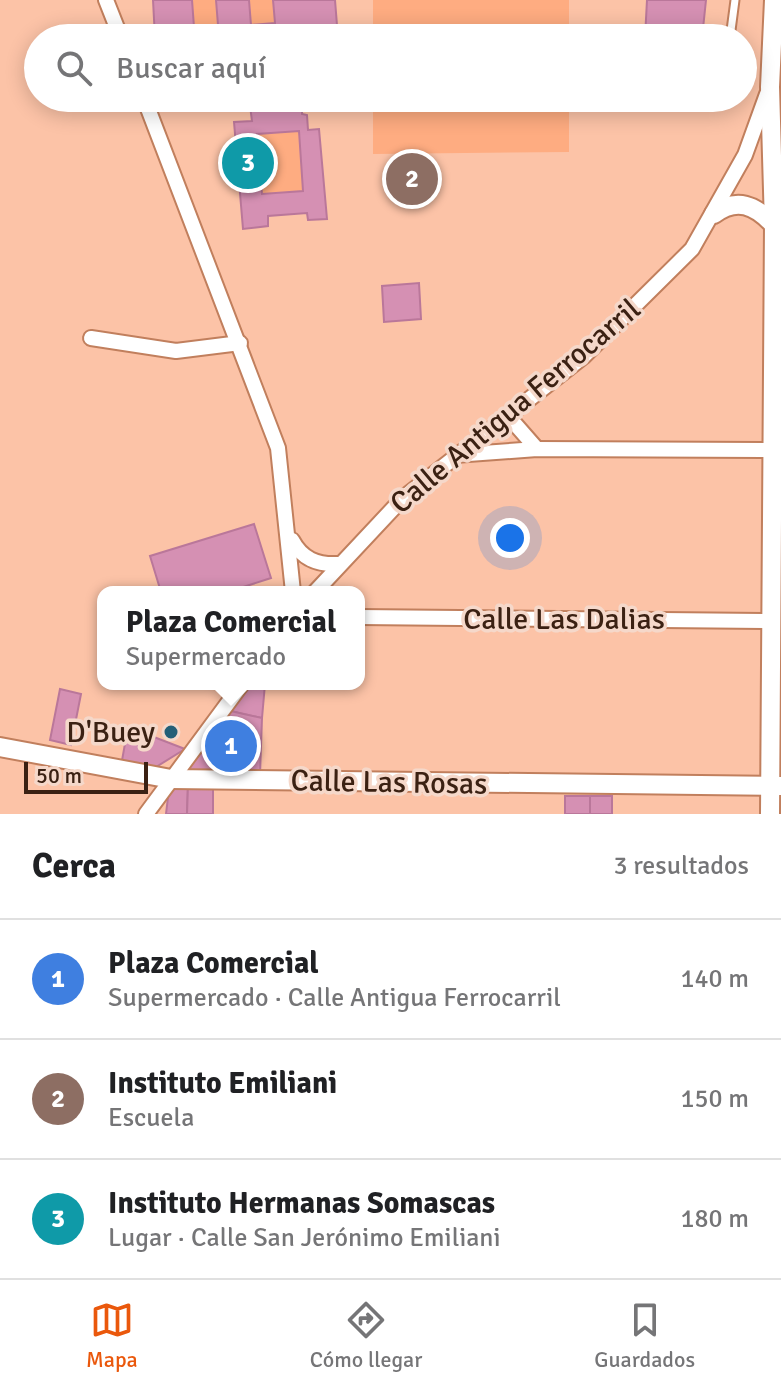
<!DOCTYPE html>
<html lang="es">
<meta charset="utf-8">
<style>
:root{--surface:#fff;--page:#f6f6f6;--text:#202124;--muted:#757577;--line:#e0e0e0;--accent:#ea580c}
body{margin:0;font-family:Signika,sans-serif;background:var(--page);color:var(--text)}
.scale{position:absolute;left:24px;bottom:20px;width:124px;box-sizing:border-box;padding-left:8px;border:4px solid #3b2113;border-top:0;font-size:22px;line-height:28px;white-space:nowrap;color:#3b2113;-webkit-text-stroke:6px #f5d8ca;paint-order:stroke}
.you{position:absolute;left:510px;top:538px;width:28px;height:28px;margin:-20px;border:6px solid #fff;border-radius:50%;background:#1a73e8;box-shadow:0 0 0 12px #1a73e833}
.badge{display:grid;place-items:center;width:52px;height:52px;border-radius:50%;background:var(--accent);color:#fff;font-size:26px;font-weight:700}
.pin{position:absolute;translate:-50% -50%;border:4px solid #fff;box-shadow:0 2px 8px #0006}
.popup{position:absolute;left:97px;top:586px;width:268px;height:104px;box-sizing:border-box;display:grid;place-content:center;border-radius:16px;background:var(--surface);filter:drop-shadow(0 2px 6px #0005);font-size:26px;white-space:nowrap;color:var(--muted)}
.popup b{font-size:30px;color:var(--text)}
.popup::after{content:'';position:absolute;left:50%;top:100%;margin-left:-16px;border:16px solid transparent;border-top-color:var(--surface)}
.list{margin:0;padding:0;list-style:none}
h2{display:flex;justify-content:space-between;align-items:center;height:104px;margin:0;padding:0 32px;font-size:34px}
h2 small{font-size:26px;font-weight:400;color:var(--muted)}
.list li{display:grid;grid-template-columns:52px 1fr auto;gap:24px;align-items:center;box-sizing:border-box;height:120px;padding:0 32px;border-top:2px solid var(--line)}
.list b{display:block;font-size:30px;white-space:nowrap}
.list p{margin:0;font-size:26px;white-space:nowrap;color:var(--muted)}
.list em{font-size:26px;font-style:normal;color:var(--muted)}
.icon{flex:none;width:44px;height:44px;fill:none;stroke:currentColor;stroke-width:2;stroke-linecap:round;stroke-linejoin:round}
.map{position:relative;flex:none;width:781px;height:814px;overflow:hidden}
.search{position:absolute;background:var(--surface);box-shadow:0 4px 20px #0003;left:24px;right:24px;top:24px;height:88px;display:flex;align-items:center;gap:20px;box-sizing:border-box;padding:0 28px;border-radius:44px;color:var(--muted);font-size:30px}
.sheet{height:464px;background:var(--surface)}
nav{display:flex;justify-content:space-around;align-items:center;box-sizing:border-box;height:112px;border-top:2px solid var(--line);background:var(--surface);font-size:22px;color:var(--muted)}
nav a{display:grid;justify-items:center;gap:4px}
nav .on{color:var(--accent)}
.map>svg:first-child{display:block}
.green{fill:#feac81}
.building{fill:#d590b3;stroke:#ba779a;stroke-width:2;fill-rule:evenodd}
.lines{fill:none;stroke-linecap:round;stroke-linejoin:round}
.service-casing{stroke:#c17f5d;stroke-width:11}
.minor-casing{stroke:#c17f5d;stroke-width:18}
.tertiary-casing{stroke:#c17f5d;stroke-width:22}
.service{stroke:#fff;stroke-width:7}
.minor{stroke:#fff;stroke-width:14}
.tertiary{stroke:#fff;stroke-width:18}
.poi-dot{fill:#245f77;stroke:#f5d8ca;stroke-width:3}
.labels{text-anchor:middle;stroke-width:7;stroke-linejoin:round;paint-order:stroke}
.street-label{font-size:30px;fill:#3b2113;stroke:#f5d8ca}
.poi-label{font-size:30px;fill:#3b2113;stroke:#f5d8ca;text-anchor:end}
</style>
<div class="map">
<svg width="781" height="814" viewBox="0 0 781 814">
<rect width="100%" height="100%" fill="#fcc3a7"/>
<g class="green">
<polygon points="192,0 216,0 218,25 194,27"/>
<polygon points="249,0 273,0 275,23 251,25"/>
<rect x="373" y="0" width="196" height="38"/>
<polygon points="373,98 569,98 569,152 373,154"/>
<polygon points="299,131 303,191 262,194 257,134"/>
</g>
<g class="building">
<polygon points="153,0 192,0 194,27 218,25 216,0 249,0 251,25 275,23 273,0 335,0 338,38 155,38"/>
<polygon points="647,0 706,0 702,38 645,38"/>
<path d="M 249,98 L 330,98 L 330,108 L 302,110 L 302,114 L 307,115 L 308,130 L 319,129 L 327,219 L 308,220 L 307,213 L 268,216 L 268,226 L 243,229 L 234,122 L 252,121 ZM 299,131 L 303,191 L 262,194 L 257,134 Z"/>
<polygon points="419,283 421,319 384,322 382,286"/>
<polygon points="254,524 271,578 228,592 161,592 150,556"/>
<polygon points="244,684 265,684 262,718 226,710"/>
<polygon points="60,689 81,694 71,745 50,740"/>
<polygon points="226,710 262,718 260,775 180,774"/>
<polygon points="128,727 185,749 148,772 121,766"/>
<polygon points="188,785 187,814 166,814 169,789"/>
<polygon points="188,785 213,785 213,814 187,814"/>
<rect x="565" y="796" width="25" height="18"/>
<rect x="590" y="796" width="22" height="18"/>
</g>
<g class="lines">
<g class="service-casing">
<polyline id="service" points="730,38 735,0"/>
</g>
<g class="minor-casing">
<g id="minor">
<polyline points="106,0 121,38"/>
<polyline points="144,98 278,448 293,592"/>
<polyline points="91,338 176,351 240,343"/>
<polyline points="509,417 537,449"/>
<polyline points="455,455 537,449 772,450"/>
<path d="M 292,540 C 302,559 317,565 338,564"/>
<polyline points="315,592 403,498 583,357 692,249 745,155 767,94"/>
<polyline points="359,617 770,621"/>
<polyline points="146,814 242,684"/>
</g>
</g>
<g class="tertiary-casing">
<g id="tertiary">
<path d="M 714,214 C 737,197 755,205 774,225"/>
<polyline points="0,747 171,779 781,786"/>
<polyline points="770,814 774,225 770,87 774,0"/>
</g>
</g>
<use href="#service" class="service"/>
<use href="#minor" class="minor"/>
<use href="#tertiary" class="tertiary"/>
</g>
<circle class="poi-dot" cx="171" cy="732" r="8"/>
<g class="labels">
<g class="street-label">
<text transform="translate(515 406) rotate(-40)" y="10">Calle Antigua Ferrocarril</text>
<text x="564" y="629">Calle Las Dalias</text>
<text transform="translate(389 782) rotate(1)" y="10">Calle Las Rosas</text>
</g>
<g class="poi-label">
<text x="155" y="742">D'Buey</text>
</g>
</g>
</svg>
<div class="scale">50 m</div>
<div class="you"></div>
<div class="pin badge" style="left:231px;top:746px;background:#3f7fe0">1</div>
<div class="popup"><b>Plaza Comercial</b>Supermercado</div>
<div class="pin badge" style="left:412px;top:179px;background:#8d6e63">2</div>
<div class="pin badge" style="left:248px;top:163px;background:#0f9aa8">3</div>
<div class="search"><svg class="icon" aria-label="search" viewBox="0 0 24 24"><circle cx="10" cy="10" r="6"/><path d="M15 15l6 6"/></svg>Buscar aquí</div>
</div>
<section class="sheet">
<h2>Cerca<small>3 resultados</small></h2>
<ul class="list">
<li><span class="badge" style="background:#3f7fe0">1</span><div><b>Plaza Comercial</b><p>Supermercado · Calle Antigua Ferrocarril</p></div><em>140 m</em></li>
<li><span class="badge" style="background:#8d6e63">2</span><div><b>Instituto Emiliani</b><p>Escuela</p></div><em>150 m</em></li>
<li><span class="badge" style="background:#0f9aa8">3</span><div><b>Instituto Hermanas Somascas</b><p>Lugar · Calle San Jerónimo Emiliani</p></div><em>180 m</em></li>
</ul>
</section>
<nav>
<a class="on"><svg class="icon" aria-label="map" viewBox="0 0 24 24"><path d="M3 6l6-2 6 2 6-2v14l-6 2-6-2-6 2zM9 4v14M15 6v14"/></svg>Mapa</a>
<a><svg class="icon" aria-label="directions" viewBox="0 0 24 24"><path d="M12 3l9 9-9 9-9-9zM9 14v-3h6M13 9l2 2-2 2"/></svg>Cómo llegar</a>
<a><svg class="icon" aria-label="saved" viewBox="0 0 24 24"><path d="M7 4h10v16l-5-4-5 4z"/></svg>Guardados</a>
</nav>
